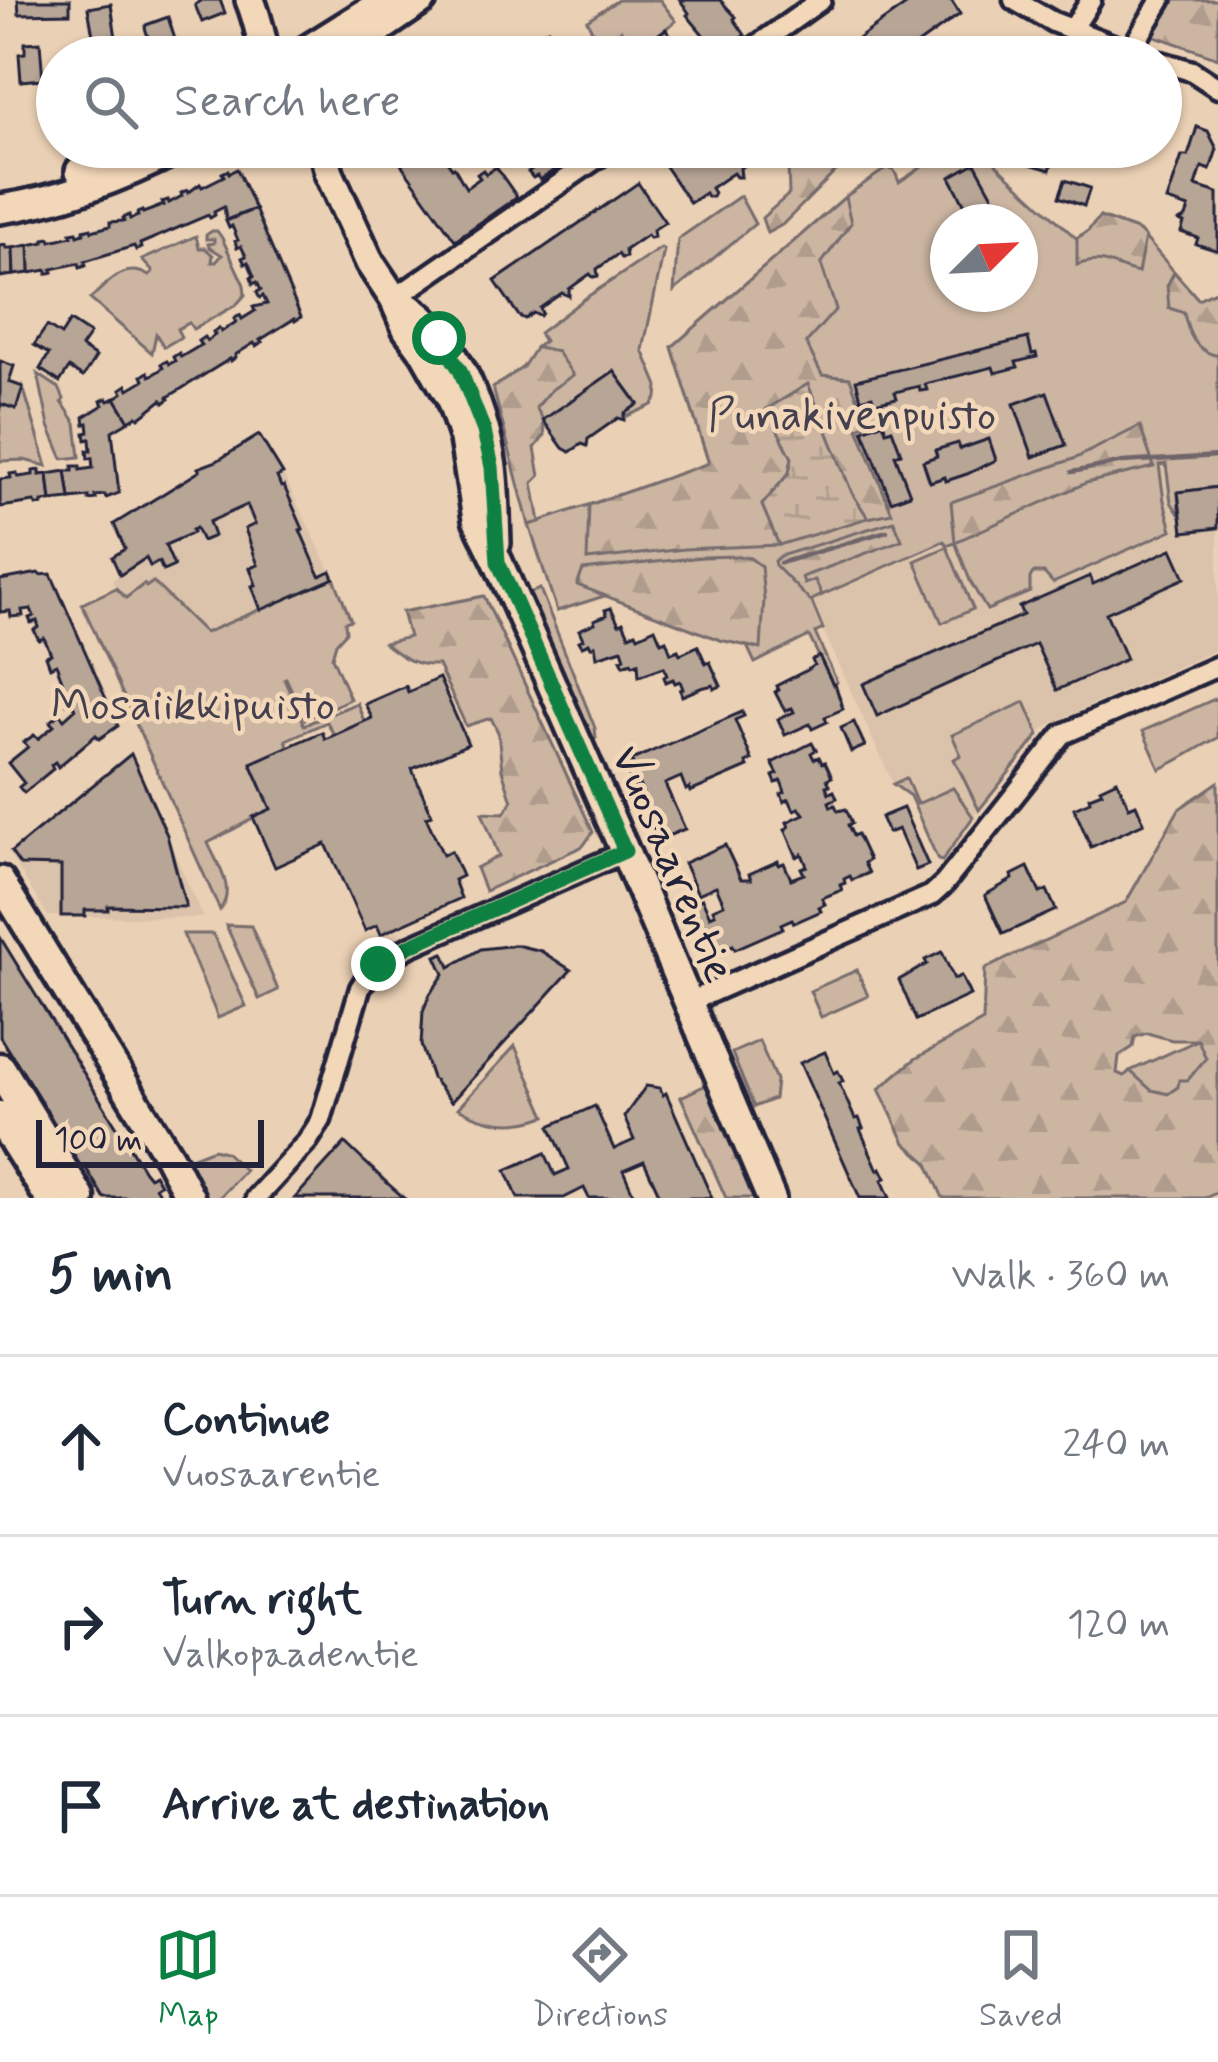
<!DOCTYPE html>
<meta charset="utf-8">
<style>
:root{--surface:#fff;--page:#f2f2f3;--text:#1f2937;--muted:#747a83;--line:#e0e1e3;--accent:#0b8043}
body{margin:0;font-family:Mynerve,sans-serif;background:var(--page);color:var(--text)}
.compass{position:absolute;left:930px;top:204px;width:108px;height:108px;border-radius:50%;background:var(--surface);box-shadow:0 3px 9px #0004;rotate:66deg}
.scale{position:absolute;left:36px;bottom:30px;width:228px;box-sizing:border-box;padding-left:12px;border:6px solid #22223b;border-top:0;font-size:33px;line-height:42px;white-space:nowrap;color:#22223b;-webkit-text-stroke:9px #f2d7b9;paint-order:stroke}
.stop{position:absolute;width:36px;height:36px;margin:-27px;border:9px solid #0b8043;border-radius:50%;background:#fff}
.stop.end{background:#0b8043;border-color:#fff;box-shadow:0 3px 12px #0008}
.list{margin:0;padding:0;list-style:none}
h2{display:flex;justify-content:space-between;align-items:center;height:156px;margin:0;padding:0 48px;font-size:51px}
h2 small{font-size:39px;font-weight:400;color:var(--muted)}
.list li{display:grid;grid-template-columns:78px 1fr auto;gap:36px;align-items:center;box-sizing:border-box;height:180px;padding:0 48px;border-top:3px solid var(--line)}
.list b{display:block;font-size:45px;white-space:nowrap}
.list p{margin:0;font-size:39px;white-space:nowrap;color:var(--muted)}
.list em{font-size:39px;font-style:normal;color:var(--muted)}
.icon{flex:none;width:66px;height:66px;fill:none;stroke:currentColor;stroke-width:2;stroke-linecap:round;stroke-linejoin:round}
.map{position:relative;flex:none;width:1218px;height:1198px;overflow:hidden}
.search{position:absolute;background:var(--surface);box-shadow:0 3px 9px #0004;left:36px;right:36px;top:36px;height:132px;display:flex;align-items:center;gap:30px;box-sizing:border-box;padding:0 42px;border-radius:66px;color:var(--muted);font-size:45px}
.sheet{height:696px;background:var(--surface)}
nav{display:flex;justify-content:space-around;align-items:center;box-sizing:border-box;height:168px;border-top:3px solid var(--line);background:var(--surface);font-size:33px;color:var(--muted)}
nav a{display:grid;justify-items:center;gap:6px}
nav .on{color:var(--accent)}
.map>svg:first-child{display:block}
.built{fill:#dbc3ab}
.green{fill:#ccb6a2;stroke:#776c6e;stroke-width:3;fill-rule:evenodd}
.forest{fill:url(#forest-firs);stroke:#776c6e;stroke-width:3;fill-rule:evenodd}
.wetland{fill:url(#wetland-marsh);stroke:#776c6e;stroke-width:3}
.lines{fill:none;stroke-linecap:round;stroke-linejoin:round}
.stream{stroke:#6f656a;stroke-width:4.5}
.building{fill:#b7a596;stroke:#22223b;stroke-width:3}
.street-casing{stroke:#22223b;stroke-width:27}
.secondary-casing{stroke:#22223b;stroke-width:36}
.primary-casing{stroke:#22223b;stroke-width:39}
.street{stroke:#f2d7b9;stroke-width:18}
.secondary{stroke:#f2d7b9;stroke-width:27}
.primary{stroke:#f2d7b9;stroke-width:30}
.route{stroke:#0b8043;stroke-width:15}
.labels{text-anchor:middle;stroke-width:9;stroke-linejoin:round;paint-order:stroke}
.park-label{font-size:45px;fill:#444050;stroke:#f2d7b9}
.street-label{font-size:45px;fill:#22223b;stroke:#f2d7b9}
</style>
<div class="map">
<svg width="1218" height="1198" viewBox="0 0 1218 1198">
<defs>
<pattern id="forest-firs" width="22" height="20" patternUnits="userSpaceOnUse" patternTransform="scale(3)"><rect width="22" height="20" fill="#ccb6a2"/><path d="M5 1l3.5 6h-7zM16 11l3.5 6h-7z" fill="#af9c8c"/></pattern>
<pattern id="wetland-marsh" width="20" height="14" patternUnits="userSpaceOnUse" patternTransform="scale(3)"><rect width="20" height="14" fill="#ccb6a2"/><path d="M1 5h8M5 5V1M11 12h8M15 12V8" fill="none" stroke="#af9c8c"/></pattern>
</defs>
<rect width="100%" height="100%" fill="#ead0b4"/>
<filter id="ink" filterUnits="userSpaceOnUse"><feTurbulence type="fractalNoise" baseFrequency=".00833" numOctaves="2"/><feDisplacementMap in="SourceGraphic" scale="24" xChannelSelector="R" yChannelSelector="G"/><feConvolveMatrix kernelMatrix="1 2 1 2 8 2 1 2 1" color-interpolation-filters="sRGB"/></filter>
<g filter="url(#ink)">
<g class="built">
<polygon points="259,435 283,474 334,578 175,646 116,588 112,581 120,574 112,557 125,548 199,472 198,468 218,460"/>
<polygon points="1218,462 1218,649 1052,723 1043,730 973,817 942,861 906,779 893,784 810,601 1086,483 1166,464"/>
<polygon points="131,754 203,918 48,916 9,854"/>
</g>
<g class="green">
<polygon points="618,0 660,0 676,21 634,52 621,30 599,45 587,20"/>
<path d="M 953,147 L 994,147 L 993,158 L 997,165 L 1076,238 L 1088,231 L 1100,217 L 1139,231 L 1198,299 L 1218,290 L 1218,487 L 1178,492 L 1179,514 L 1171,502 L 1166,464 L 1159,465 L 1164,501 L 1172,530 L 1053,583 L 1044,573 L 1033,573 L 1030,578 L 1030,592 L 987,610 L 971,583 L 955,542 L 947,545 L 944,541 L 811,600 L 823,629 L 815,633 L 837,682 L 833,685 L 809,636 L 755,663 L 708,563 L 557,611 L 529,525 L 709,464 L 672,347 L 845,197 L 888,167 L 895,172 L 899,182 ZM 948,222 L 1020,222 L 1020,294 L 948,294 Z"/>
<polygon points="740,196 755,224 674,291 678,239"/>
<path d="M 212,231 L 217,231 L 222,238 L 244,285 L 245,295 L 236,305 L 193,329 L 189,323 L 177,329 L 181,337 L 164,347 L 156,334 L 152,353 L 90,299 C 108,283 124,261 149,276 L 153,272 L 142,260 L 196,236 L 199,248 L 205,248 L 213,255 L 212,262 L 216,262 L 222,255 L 209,247 L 208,244 L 214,243 L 214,239 L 206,239 L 206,235 Z"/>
<polygon points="661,248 664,250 643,350 658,386 657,398 652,405 627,416 624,414 638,404 614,371 543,420 536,408 551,390 557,352 536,347 544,341 539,333 587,297"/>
<polygon points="38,374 59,388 64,399 62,402 76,423 80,457 63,459 49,426"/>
<polygon points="23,387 47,466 24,460 0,461 0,408 1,404 16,408"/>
<polygon points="947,547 973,609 942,623 915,561"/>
<path d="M 334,578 L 351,620 L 345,622 L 346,632 L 336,643 L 332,657 L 350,699 L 305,719 L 286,678 L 284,679 L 304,725 L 357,703 L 364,721 L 334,735 L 327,722 L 286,740 L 288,746 L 251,763 L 271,809 L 208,843 C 218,866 236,888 220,910 L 82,604 L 116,588 L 126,598 L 144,584 L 146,587 L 153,582 L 205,633 Z"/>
<polygon points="540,589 595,728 596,738 591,743 526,594"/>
<path d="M 1217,698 L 1218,738 C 1198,747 1181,760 1160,769 L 1143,731 Z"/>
<polygon points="1025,702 1039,735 979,810 954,759 961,755 952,735"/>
<polygon points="906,778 917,804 953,788 973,817 942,861 938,860 910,796 893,784"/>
<polygon points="226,925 251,926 278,990 259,999"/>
<polygon points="183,934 213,934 246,1006 218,1018"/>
<polygon points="857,970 868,996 821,1017 810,991"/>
<polygon points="1198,1040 1206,1058 1188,1080 1168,1094 1151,1090 1130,1071"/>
<polygon points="759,1041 776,1080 774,1099 754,1107 732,1053"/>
<path d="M 515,1046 L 546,1116 C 514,1128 487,1124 458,1108 Z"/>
<polygon points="213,1149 225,1152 245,1170 219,1198 206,1198 189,1161 190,1158"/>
</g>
<g class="forest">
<polygon points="1175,0 1218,0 1218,58 1152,35"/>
<polygon points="810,147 847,147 838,159 840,167 782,225 767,233 762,218 789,194 788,164"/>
<polygon points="845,197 851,223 821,264 836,309 806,343 822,375 850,378 867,424 858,428 892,513 868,518 852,493 808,385 767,409 792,457 789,473 762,505 779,545 684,549 587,560 589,505 709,463 672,347"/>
<path d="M 1100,217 L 1139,231 L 1145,237 L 1138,273 C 1113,268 1105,255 1077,265 L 1077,238 L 1088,231 Z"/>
<path d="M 1174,272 L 1198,299 L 1218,290 L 1218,356 C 1195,351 1188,334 1184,313 L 1169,308 L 1167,286 Z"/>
<polygon points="536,347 557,352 573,375 551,390 536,408 543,420 545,435 535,448 540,476 533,483 540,522 529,525 493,388 523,367"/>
<polygon points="1140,426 1154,467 1086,483 955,542 951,502 1076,458"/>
<polygon points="894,521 902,540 802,577 804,584 815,580 822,595 810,601 775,565 774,561 780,556"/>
<polygon points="738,556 750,558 761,566 764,599 761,649 720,640 577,585 583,570 702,557"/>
<path d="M 484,596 L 593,832 L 583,846 L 485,891 L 476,868 L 499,856 L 482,812 L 504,813 L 512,801 L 502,770 L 498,732 L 491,718 L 466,726 L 438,665 C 414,666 403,658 384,643 L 409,637 L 402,612 Z"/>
<path d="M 1218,782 L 1218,1192 L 1205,1198 L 943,1198 L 927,1162 L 905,1143 L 879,1089 L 915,1059 L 983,1021 L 985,969 L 1126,902 L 1179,809 ZM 1147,1033 L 1172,1040 L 1198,1040 L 1206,1058 L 1188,1080 L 1179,1080 L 1178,1087 L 1168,1094 L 1151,1090 L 1130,1071 L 1124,1076 L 1117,1073 L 1119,1056 L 1133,1047 L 1135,1037 Z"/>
<polygon points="706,1085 754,1198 726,1198 681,1097"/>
</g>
<polygon class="wetland" points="808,384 852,493 868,518 779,545 762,505 789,473 792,458 767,409"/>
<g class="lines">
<g class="stream">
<polyline points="1072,472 1123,462 1218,456"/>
<polyline points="780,563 887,531"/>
</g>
</g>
<g class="building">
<polygon points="18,0 70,0 70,13 19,14"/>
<polygon points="201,0 220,0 225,13 202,22 195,5"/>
<polygon points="680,0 720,0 736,17 734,19 745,35 715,54 708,44 710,43 687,15 689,13"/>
<polygon points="913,0 951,0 960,14 900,57 836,57 835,55"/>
<polygon points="111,4 116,38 94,41 88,8"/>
<polygon points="168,17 178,49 169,52 170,56 159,57 154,54 145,28 146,25"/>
<polygon points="548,29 563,50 565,48 570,56 508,57"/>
<polygon points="666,29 686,57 626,57 634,52"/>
<polygon points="40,42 43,79 21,81 19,54 25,53 25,43"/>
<polygon points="1197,127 1208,131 1217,149 1210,170 1202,167 1196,186 1218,193 1218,251 1196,244 1198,238 1181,232 1184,223 1179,221 1186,217 1189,208 1167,201 1182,156 1188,156"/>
<polygon points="389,147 437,147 452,168 454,167 466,188 480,178 477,174 483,170 486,174 496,167 517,197 455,240"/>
<polygon points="528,147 587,147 540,180 537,176 533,178 528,172 532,169 528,164 525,167 518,157"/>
<polygon points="690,147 770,147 768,149 771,154 767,158 761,153 740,168 741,177 736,177 733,173 711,188 714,193 712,197 707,197 705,193 690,203 664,165"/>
<polygon points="1012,147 1057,147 1050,170 1009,158"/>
<polygon points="975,163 1007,221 1005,222 974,222 950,177"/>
<polygon points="237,169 255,209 226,220 224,207 214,212 215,215 210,218 208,215 140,244 141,248 136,250 134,246 85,261 86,265 80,267 79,263 52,269 53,272 47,274 47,270 30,273 29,245 44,242 44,239 50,238 51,241 72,236 71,233 77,232 78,235 84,233 84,230 91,228 92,231 110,226 110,222 124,221 123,218 129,215 130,219 138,216 137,213 142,211 143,213 164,205 162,202 168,200 169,203 182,196 181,193 187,190 188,193 200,184 202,187 224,176 222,173 228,170 229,173"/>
<polygon points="1065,180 1090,188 1084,206 1059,197"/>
<polygon points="638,183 665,222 653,230 654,237 650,238 647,235 625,250 626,257 621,258 618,254 597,269 598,276 593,277 590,274 569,289 569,296 562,293 540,308 542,313 540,316 533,313 525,319 519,316 495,281"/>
<polygon points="255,209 301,317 295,321 294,319 260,340 262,342 256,346 254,343 235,355 236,357 231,361 230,359 168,397 169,399 164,403 162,400 139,418 137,416 129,421 115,398 123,393 121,389 127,385 129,389 144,380 142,376 148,372 150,376 157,372 163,368 161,364 167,361 169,364 175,361 173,357 179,353 181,357 201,345 198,341 204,337 207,341 215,335 213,332 219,328 221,332 236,322 234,319 240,315 242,319 255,311 253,307 267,304 263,296 260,298 258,295 257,292 261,290 257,282 253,284 251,277 254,276 248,262 245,264 242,258 246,256 241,246 237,248 235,241 238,240 232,226 229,228 226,221"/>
<polygon points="5,245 6,248 13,248 14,275 0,277 0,246"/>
<polygon points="29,245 30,273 14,275 13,248"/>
<polygon points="70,321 90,334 81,347 96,357 83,377 69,368 60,382 40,369 49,354 34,345 47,326 61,335"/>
<polygon points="1028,338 1032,354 1036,353 1037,357 1016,362 1018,367 995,373 993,367 925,384 927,390 920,391 919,386 895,392 897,398 874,403 872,396 861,399 856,380"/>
<polygon points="0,361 14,366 9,382 23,387 16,409 1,404 0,408"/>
<polygon points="614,371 638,404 624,414 624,420 618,418 588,439 587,446 582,444 570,452 563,448 543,420"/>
<polygon points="1047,392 1066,445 1033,457 1014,404"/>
<polygon points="107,398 109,401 115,398 129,421 112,431 119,493 106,498 105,495 95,496 96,499 89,500 89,497 70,499 66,471 73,471 73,466 80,466 80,470 93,468 92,458 88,459 87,451 91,451 90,439 86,440 85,433 89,432 88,423 85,424 84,417 103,405 101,401"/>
<polygon points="883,422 886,431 892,429 901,453 895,455 910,494 891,501 863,430"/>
<polygon points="259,435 283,474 277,477 281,487 284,486 303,529 300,530 320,576 331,571 334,578 261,610 252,586 256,585 250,568 258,565 245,529 255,524 247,505 209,522 214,536 202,541 196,528 192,530 193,533 165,545 174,566 163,571 159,562 150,566 146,558 120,575 112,557 125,549 114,524 200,471 198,468 217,461"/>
<polygon points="989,439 996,460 967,474 946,481 945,477 930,482 923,461 937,456 935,450 958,443 960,449"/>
<polygon points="40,470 40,475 48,474 51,501 42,502 42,505 36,505 35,502 0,507 0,479 11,478 10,474 17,473 18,477 33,475 33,471"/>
<polygon points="66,471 70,499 51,501 48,474"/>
<polygon points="1218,487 1218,528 1183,532 1178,492"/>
<polygon points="1172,549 1185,578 1106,613 1126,659 1057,690 1036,644 877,716 863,684 1023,615 1019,607 1090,576 1093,584"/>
<polygon points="39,573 40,575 51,574 118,726 99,739 96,735 58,767 55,762 51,765 53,769 24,793 19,787 24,783 8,763 28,747 24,742 34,735 38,739 54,726 50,722 60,714 64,719 75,709 72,702 67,704 65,699 70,697 67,691 62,693 57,682 62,680 56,664 50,667 46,656 51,654 44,638 39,640 34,630 39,627 37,621 31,623 29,618 34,616 31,609 22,610 23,616 11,617 10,611 0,612 0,580"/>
<polygon points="611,608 619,624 623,622 629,635 636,632 638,636 655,628 661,642 666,640 671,653 678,650 680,654 698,646 706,664 710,662 721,686 714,689 713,685 701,688 682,696 680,690 683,689 680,681 675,683 673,679 666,682 664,677 667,675 664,667 639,676 638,663 633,665 631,662 624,665 621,659 625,658 622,649 597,657 595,645 591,647 589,643 582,646 579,641 583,639 579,630 595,623 594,620 607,615 605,610"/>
<polygon points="819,656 833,685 835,684 843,709 825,717 827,722 812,729 810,724 785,735 778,719 794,712 792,708 785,711 775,692 778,690 776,686 807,670 814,665 812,660"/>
<polygon points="439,678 468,744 412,769 432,815 426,817 443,855 451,851 462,876 454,880 461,898 381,934 377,925 365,931 326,844 275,867 253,817 271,809 251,763 322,732 325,739 372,718 365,704 406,686 408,692"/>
<polygon points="742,712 744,716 735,720 752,760 746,763 748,767 690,792 689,788 686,790 681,777 665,784 685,829 663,838 662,835 658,837 638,793 642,792 639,785 634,788 625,767 633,764 632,760"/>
<polygon points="854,722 865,746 851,752 841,728"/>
<polygon points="812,743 816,750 811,753 814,759 819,757 822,763 825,762 832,777 827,779 830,785 826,786 829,793 834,791 837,798 829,802 831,807 835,805 838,811 846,809 852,823 848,825 853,836 857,834 869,860 864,863 869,873 852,880 850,876 844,879 845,883 840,885 842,890 822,898 825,904 819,907 821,911 794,923 792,919 781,924 783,928 735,949 733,945 705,957 683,907 702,899 710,916 715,914 713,909 724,904 716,886 698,894 684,863 725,845 741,879 751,879 749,874 778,861 779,865 784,863 791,879 804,874 801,868 807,866 802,854 797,857 785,829 789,827 787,822 804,814 799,808 794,810 789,799 784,802 781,794 785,792 781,781 776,783 773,776 778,774 772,763"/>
<polygon points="131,754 167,835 186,907 108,906 108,910 85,910 85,916 61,916 61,866 20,865 11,852"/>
<polygon points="1117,780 1129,807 1136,804 1144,823 1091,847 1074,808 1090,801 1089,797 1102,792 1100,788"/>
<polygon points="903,808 928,865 916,870 898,829 888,833 881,817"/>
<polygon points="1028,867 1040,893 1047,890 1056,910 1003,934 985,895 1013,879 1012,875"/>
<polygon points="0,937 144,1171 149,1177 154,1174 160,1184 155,1187 162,1198 104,1198 84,1165 80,1167 76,1160 0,1037"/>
<polygon points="516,945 541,951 571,970 451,1102 432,1078 421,1045 423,1011 430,994 444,974 436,956 444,953 450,967 481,949"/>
<polygon points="942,952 954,979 961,976 970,995 916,1020 899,980 927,964 925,960"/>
<polygon points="825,1052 834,1073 838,1071 843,1081 839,1083 855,1119 859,1118 863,1128 860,1129 878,1170 881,1168 886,1178 882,1180 890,1198 860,1198 800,1063"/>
<polygon points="646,1086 660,1088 663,1095 666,1093 712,1198 661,1198 644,1161 623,1170 635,1198 589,1198 584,1188 564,1198 518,1198 506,1170 545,1153 555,1175 569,1169 550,1126 595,1106 614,1149 634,1140 624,1117"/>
<polygon points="345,1143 385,1181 404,1198 295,1198"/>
</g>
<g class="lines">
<g class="street-casing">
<g id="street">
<polyline points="1014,0 1053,22 1144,57"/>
<polyline points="1077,22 1091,0"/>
<polyline points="1135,43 1161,0"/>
<polyline points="741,57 821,0"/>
<polyline points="1161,62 1192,71 1218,88"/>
<polyline points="394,299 613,147"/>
<polyline points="689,1002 932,895 944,884 1063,734 1218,666"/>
<polyline points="256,1198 307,1142 321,1120 360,988 367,977 378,964 409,947 625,852"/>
</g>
</g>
<g class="secondary-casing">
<g id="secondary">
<path d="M 250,0 C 259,22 260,35 266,57"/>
<polyline points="296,57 387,0"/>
<polyline points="338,57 422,0"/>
<polyline points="323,147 329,173 370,263 394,299 407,329 425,353 450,397 464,439 477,519 498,562 625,852 771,1198"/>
<polyline points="80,171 134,147"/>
<path d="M 0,209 C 63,200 125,176 181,147"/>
<path d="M 394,299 C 452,328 483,405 492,467 C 495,492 495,518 496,543"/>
<polyline points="0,881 169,1157 190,1198"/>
</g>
</g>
<g class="primary-casing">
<g id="primary">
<polyline points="0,1069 79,1198"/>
<polyline points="0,1117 51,1198"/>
</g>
</g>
<use href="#street" class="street"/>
<use href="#secondary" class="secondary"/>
<use href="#primary" class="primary"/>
</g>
</g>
<g class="lines" filter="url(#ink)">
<polyline class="route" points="378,964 409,946 625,851 498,562 492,467 484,431 460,370 439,338"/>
</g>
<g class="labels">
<g class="park-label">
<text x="852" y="429">Punakivenpuisto</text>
<text x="193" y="719">Mosaiikkipuisto</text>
</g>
<g class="street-label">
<text transform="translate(675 863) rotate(67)" y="16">Vuosaarentie</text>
</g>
</g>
</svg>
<svg class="compass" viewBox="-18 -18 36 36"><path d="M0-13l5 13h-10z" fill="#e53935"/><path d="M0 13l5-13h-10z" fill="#747a83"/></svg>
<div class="scale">100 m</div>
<div class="stop" style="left:439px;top:338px"></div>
<div class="stop end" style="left:378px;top:964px"></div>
<div class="search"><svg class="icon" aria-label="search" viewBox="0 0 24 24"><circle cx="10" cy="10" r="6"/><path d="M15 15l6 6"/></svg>Search here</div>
</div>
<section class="sheet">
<h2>5 min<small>Walk · 360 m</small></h2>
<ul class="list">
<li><svg class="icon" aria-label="ahead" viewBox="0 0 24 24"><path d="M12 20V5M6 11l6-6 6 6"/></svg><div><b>Continue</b><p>Vuosaarentie</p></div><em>240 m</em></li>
<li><svg class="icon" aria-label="right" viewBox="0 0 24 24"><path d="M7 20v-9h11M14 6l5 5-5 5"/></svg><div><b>Turn right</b><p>Valkopaadentie</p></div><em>120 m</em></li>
<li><svg class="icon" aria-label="arrive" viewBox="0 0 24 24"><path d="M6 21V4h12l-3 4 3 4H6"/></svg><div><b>Arrive at destination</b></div></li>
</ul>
</section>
<nav>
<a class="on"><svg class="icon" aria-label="map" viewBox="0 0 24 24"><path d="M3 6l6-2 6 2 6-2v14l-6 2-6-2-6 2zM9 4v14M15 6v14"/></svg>Map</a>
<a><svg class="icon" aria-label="directions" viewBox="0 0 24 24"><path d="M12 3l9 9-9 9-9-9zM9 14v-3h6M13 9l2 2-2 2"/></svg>Directions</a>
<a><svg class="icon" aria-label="saved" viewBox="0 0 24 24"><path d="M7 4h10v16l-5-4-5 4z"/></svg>Saved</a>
</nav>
